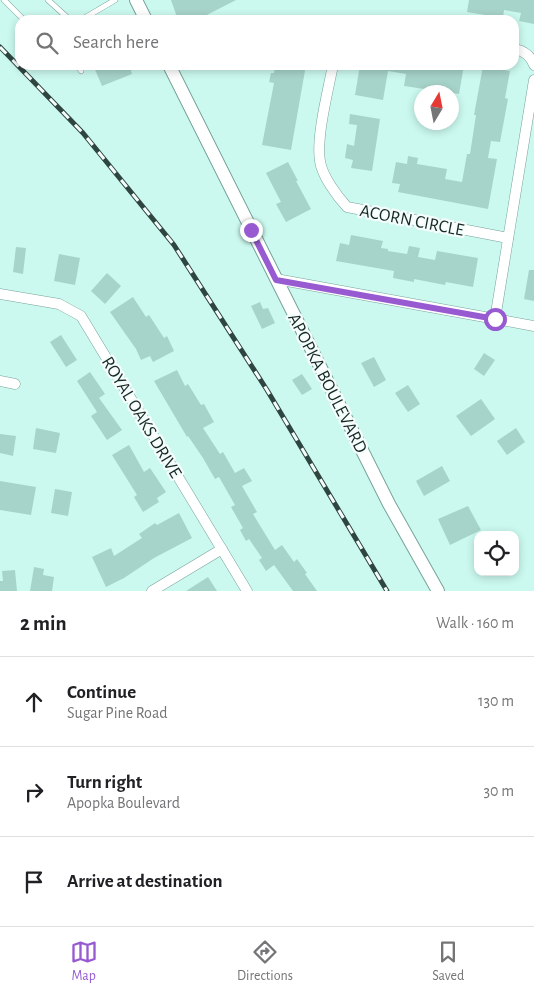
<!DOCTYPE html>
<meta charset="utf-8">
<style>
:root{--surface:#fff;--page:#f2f2f2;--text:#202124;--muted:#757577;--line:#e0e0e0;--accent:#975ad1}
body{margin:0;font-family:"Alegreya Sans",sans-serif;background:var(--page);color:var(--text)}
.controls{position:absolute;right:15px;bottom:15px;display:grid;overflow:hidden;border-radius:10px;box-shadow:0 2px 8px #0003}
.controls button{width:45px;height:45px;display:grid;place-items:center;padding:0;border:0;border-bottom:1px solid var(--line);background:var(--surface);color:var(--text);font:25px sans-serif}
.compass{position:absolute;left:414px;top:85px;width:45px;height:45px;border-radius:50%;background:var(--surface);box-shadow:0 2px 8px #0003;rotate:10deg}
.stop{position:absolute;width:15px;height:15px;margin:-11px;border:4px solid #975ad1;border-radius:50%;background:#fff}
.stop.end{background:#975ad1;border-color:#fff;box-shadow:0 1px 5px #0008}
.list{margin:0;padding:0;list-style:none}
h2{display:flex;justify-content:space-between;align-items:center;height:65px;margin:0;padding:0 20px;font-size:21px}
h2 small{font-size:16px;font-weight:400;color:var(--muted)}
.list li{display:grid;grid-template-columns:32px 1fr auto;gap:15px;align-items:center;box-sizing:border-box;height:90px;padding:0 20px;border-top:1px solid var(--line)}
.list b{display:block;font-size:19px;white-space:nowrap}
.list p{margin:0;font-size:16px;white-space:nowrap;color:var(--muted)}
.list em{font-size:16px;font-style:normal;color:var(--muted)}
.icon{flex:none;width:28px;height:28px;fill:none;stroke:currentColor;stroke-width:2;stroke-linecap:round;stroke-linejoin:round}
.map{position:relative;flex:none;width:534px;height:591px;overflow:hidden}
.search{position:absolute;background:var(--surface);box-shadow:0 2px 8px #0003;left:15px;right:15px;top:15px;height:55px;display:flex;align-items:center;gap:12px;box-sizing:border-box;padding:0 18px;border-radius:15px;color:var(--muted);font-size:19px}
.sheet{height:335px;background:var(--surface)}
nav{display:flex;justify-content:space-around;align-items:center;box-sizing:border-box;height:70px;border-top:1px solid var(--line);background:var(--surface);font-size:14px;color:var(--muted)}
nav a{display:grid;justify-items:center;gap:2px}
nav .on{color:var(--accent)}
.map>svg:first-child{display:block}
.building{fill:#a7d4ca}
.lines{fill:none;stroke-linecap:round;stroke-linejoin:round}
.service-casing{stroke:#77a399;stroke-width:6}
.minor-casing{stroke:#77a399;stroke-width:11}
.tertiary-casing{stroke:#77a399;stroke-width:14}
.service{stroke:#fff;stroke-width:5}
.minor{stroke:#fff;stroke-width:10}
.tertiary{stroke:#fff;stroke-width:12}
.rail-casing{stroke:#2f4540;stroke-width:5}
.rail{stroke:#f4fdfb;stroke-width:3;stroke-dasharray:9;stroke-linecap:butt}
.route{stroke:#975ad1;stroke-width:6}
.labels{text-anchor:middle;stroke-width:4.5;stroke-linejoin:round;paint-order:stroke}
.street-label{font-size:18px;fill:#162824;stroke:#f4fdfb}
</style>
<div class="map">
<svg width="534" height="591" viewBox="0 0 534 591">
<rect width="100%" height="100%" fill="#cbf9ef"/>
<g class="building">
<polygon points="171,0 236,0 197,20 178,20"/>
<polygon points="469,0 534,0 534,24 519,21 521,13 504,10 503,18 467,12"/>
<polygon points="93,65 129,65 132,74 102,86"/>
<polygon points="275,65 306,65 291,150 262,145 274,83 269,82 271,73 274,73"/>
<polygon points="360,65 464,65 459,94 404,86 406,74 388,71 383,100 355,95"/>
<polygon points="483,66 510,71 505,98 508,99 500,142 491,141 488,158 497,159 488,209 398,192 400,184 392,183 396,162 407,164 408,156 418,158 417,164 447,169 445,179 462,182 467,154 470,154 476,115 474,115"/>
<polygon points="350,114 380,119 372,171 351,168 353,160 345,158 347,144 354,146 357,125 349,124"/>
<polygon points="288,162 298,181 296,181 311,209 286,222 276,204 281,202 266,173"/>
<polygon points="351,235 383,241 381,248 388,249 388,251 407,254 409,246 420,248 418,257 435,260 437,251 478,258 473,287 446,282 445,285 414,279 414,282 393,278 394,271 336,261 340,243 349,245"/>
<polygon points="16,247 26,248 23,274 13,272"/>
<polygon points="59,254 80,258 75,285 54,281"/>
<polygon points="529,270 534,270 534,301 524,299"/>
<polygon points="107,273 121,286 105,304 91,291"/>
<polygon points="133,297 146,317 149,315 164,338 167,336 174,351 153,362 150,356 141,360 136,349 110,312"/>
<polygon points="260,302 263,309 268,308 275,323 262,329 251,306"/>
<polygon points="61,335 77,360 66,367 50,342"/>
<polygon points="484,353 495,360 484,376 474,369"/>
<polygon points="374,357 386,380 374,387 361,363"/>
<polygon points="177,370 185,386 188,384 201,405 204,404 214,422 203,428 220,454 223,452 235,473 244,468 252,481 242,486 257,512 253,514 275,550 282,545 294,562 297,559 307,573 305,574 317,591 293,591 274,565 266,571 259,560 262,558 249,539 246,541 240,530 243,528 231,507 235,505 219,477 215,479 203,458 188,436 187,437 154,381"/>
<polygon points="90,372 105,394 99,398 122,430 107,440 91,416 97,412 77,381"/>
<polygon points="302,374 312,389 302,395 292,380"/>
<polygon points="408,385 420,404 408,412 395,393"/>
<polygon points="481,399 495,419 471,436 456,416"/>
<polygon points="36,428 60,433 56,453 33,449"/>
<polygon points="516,428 525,442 507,455 497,441"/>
<polygon points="0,434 16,436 13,456 0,453"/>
<polygon points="129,445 144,472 150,468 166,492 157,498 159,502 143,512 134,497 137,495 112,455"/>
<polygon points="442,466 450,481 424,496 416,481"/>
<polygon points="0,481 36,487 31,515 0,510"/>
<polygon points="55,489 72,492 68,516 51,513"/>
<polygon points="468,506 481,530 450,545 438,519"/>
<polygon points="179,513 192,538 154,558 124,578 106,587 92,557 111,548 114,556 142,538 139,534 155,523 157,525"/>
<polygon points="34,567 44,569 43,575 54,577 52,591 30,591"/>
<polygon points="15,570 17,591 0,591 0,581 3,581 2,571"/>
<polygon points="208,577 217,591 186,591"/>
</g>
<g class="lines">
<g class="service-casing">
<g id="service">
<polyline points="4,0 24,20"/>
<polyline points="48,0 70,20"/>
<polyline points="81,20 115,0"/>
<polyline points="78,65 81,71"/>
</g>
</g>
<g class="minor-casing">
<g id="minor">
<path d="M 514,49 C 523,50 531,56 534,65"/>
<path d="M 333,65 C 328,91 316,137 320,161 C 322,176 337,196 347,207 L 508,238"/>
<polyline points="276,279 534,326"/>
<polyline points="0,294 59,304 81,316 247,591"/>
<polyline points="495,319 534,80"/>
<polyline points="0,381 15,384"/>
<polyline points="152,591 222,549"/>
</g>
</g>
<g class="tertiary-casing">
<g id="tertiary">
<polyline points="136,0 146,20"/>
<polyline points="169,65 389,504 438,591"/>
</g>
</g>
<use href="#service" class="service"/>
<use href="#minor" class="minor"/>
<use href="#tertiary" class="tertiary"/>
<g class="rail-casing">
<polyline id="rail" points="0,47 83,133 174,245 267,390 387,591"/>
</g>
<use href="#rail" class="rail"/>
</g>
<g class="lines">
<polyline class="route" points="251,230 276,280 495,319"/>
</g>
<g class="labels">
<g class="street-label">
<text transform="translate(412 220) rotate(11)" y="6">ACORN CIRCLE</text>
<text transform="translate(328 383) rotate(63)" y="6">APOPKA BOULEVARD</text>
<text transform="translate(142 417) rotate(59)" y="6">ROYAL OAKS DRIVE</text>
</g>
</g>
</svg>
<div class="controls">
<button><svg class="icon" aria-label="locate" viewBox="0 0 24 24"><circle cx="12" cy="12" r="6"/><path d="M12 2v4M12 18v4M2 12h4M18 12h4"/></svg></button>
</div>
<svg class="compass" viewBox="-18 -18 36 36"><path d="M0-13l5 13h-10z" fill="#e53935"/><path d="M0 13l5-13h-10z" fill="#757577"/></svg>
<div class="stop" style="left:495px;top:319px"></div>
<div class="stop end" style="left:251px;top:230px"></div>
<div class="search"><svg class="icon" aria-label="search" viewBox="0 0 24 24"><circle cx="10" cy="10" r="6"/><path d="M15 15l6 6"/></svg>Search here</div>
</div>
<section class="sheet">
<h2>2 min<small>Walk · 160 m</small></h2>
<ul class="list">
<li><svg class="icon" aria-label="ahead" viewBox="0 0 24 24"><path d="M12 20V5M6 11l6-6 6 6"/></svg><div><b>Continue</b><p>Sugar Pine Road</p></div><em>130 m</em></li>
<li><svg class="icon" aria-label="right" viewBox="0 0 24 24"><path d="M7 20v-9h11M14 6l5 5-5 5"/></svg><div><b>Turn right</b><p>Apopka Boulevard</p></div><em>30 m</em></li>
<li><svg class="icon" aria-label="arrive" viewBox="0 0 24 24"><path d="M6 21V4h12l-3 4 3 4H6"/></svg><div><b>Arrive at destination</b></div></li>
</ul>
</section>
<nav>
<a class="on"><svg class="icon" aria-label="map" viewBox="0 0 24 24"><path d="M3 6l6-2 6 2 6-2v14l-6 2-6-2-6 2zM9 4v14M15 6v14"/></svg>Map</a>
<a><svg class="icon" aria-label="directions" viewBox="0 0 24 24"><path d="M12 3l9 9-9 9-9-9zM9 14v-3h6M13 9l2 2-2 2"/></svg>Directions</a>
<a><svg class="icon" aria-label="saved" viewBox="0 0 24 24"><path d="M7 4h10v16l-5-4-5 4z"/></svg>Saved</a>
</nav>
